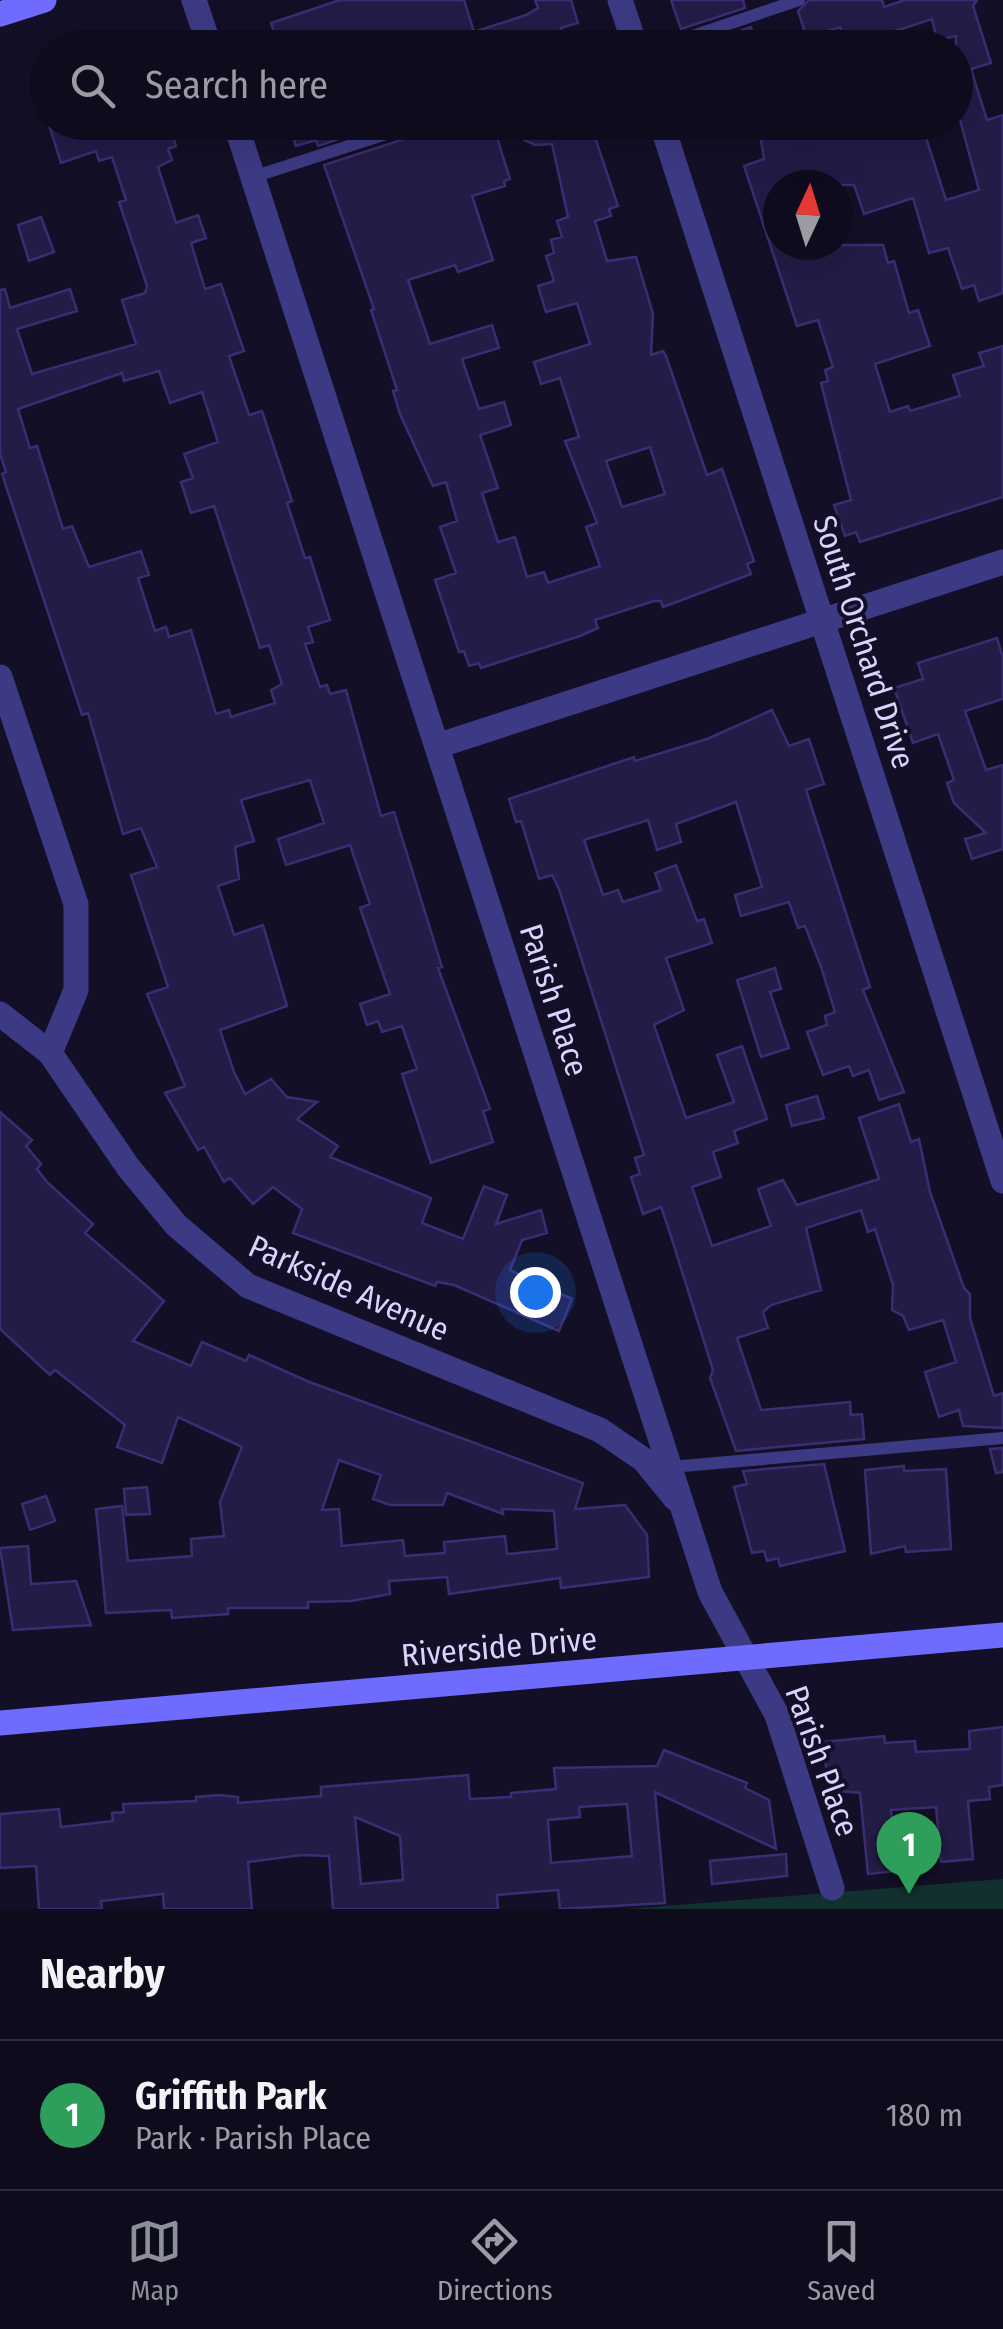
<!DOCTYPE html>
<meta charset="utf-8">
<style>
:root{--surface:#0e0b1c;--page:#171425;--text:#f1f3f6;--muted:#9b9ba3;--line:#2e2b3b;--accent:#8c9099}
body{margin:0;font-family:"Fira Sans Condensed",sans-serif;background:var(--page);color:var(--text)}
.compass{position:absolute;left:763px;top:170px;width:90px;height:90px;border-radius:50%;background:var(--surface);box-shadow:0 10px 40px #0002;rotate:4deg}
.you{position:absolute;left:535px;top:1292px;width:35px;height:35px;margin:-25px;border:8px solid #fff;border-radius:50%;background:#1a73e8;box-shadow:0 0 0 15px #1a73e833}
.badge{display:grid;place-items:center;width:65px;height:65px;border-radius:50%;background:var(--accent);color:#fff;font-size:32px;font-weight:700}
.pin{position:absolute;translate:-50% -82px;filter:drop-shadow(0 2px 5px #0008)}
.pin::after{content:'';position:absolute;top:52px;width:35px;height:30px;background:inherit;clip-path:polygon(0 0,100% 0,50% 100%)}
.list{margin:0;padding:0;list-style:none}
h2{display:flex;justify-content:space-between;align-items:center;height:130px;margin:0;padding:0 40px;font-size:42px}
h2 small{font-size:32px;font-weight:400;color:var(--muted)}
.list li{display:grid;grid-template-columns:65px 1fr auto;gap:30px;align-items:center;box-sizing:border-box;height:150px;padding:0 40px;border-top:2px solid var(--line)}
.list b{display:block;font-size:38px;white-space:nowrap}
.list p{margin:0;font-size:32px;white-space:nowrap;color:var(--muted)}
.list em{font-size:32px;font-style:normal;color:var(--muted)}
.icon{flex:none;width:55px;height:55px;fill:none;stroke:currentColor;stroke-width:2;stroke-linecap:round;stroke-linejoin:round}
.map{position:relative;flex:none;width:1003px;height:1909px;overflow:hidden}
.search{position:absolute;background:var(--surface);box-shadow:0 10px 40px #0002;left:30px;right:30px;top:30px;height:110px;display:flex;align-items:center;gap:25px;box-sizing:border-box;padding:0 35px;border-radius:55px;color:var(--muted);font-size:38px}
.sheet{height:280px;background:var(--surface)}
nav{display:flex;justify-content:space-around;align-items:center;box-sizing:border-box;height:140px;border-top:2px solid var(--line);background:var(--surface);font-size:28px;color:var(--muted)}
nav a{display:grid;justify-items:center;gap:5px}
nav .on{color:var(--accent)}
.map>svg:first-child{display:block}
.green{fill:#12302f}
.building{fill:#241b47;stroke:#3b2d73;stroke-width:2.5;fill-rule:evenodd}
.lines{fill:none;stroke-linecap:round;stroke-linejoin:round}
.lane{stroke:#3d3a85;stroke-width:12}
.street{stroke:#3d3a85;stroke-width:25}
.secondary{stroke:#6f6bff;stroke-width:25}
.labels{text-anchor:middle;stroke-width:8;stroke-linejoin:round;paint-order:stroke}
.street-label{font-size:32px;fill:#d9d4ff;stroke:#130f26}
</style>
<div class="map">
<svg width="1003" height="1909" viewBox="0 0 1003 1909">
<rect width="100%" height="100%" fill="#130f26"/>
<polygon class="green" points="1003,1879 1003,1909 627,1909"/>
<g class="building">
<polygon points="340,0 464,0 474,32 526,15 538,8 535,0 571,0 578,23 561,28 567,48 279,48 271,23"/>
<polygon points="671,0 743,0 745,8 681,29"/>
<polygon points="809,0 882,0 884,7 905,0 977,0 973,6 991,63 971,69 987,120 1003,115 1003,293 979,301 974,285 962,289 948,248 929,253 913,198 864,214 854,185 778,185 778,245 883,245 888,263 894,261 909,313 918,310 930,346 875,364 890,412 908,406 910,411 960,396 953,375 984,366 979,353 1003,346 1003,497 860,542 856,532 845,536 834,505 851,500 821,383 828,381 825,370 833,367 818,320 797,326 744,166 764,159 758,122 921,122 946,200 979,190 956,105 956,36 937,40 932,19 892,32 897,48 847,48 840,27 807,38 798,11"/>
<polygon points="751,27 757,48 690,48"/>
<path d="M 48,122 L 168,122 L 176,146 L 168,149 L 172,160 L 158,167 L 176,223 L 198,215 L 206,238 L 191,243 L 205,289 L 221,284 L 244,351 L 229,356 L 249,415 L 262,411 L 292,501 L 287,503 L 305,558 L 310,557 L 330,620 L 308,627 L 313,642 L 305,644 L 320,687 L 327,685 L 330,694 L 346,690 L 381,816 L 394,812 L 442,967 L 438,968 L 490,1109 L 483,1111 L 493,1142 L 431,1163 L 402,1074 L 417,1069 L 402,1026 L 382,1032 L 378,1021 L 367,1025 L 360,1004 L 390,994 L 360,908 L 370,904 L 350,845 L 286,865 L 278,839 L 324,823 L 310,780 L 241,800 L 254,841 L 235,847 L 239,879 L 218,886 L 234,935 L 263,925 L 287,1006 L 220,1030 L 234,1072 L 245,1094 L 271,1079 L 287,1097 L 317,1102 L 297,1119 L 338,1146 L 330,1157 L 431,1198 L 422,1223 L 463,1239 L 484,1186 L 507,1195 L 496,1224 L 541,1210 L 547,1233 L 522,1240 L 510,1270 L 572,1299 L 559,1331 L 454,1285 L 437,1282 L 435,1286 L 293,1233 L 302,1209 L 273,1187 L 253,1204 L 230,1178 L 224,1182 L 204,1147 L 198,1150 L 165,1093 L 185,1086 L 147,994 L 168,987 L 131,875 L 157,867 L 141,828 L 123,834 L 88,713 L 82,715 L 2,474 L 6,472 L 0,454 L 0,290 L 5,289 L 10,308 L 70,289 L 77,311 L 17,329 L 32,374 L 136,344 L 122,300 L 145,293 L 147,286 L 119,202 L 126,200 L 112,157 L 99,161 L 96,151 L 61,163 ZM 159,371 L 170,403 L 202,392 L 218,442 L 184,454 L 193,478 L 181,482 L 191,513 L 214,506 L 260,648 L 269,645 L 282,684 L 271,690 L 275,703 L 231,717 L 229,710 L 216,714 L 191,630 L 169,637 L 166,627 L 155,631 L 138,578 L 149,575 L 141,551 L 89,567 L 72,526 L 63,529 L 37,446 L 30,448 L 18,409 L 122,373 L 124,381 Z"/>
<polygon points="288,122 389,122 318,146 316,140 296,146"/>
<path d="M 433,122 L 452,122 L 454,130 L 478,122 L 590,122 L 618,206 L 609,209 L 611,216 L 595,221 L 607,261 L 636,257 L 653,314 L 651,355 L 663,351 L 666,356 L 707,475 L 722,469 L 754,561 L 747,564 L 751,574 L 663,607 L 661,601 L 654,601 L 595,620 L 598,628 L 580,636 L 481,668 L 479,663 L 469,666 L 464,651 L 459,652 L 435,580 L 456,573 L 440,527 L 457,521 L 446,482 L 433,486 L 400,414 L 393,391 L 397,390 L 371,310 L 374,309 L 324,165 L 426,132 ZM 493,125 L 535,145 L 552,144 L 568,217 L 557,221 L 562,237 L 551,240 L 554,253 L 546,256 L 554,281 L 538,286 L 546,312 L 577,303 L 590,344 L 534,362 L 541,384 L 560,378 L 579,437 L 565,441 L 597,523 L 586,527 L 600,566 L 548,583 L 544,572 L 527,577 L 515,537 L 498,542 L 482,493 L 498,488 L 480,435 L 511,425 L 504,402 L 479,409 L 462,359 L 499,348 L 492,325 L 430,344 L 408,280 L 455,265 L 458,272 L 493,260 L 472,196 L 505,186 L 504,181 L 510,179 ZM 650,447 L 665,494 L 622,507 L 606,461 Z"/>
<polygon points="41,217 54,252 29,261 18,225"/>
<polygon points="997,638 1003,658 1003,699 965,711 986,770 1003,765 1003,849 972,859 965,839 986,833 954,803 947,783 954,780 938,734 913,743 894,688 923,679 918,663"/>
<polygon points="772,710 789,746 809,739 824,784 806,790 870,987 863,990 904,1092 879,1100 869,1070 853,1076 849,1066 823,1075 807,1032 827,1025 825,1016 835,1012 821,967 805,926 798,928 789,902 741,916 735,895 762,887 736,802 676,824 681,842 657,850 648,820 584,840 603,895 618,890 623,902 661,890 655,873 676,865 697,921 704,919 712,943 666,958 684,1010 654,1025 686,1118 734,1102 717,1055 742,1046 767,1119 734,1131 738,1143 713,1152 721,1177 692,1187 712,1246 771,1226 758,1189 783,1180 797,1205 879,1179 859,1118 899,1104 911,1142 919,1139 930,1192 964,1288 970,1294 970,1318 994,1396 1003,1393 1003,1428 963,1426 959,1410 939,1417 925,1372 956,1362 943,1320 909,1330 903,1316 892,1310 893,1285 875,1229 868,1232 861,1210 806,1228 821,1290 771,1305 763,1312 768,1328 737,1338 761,1410 850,1402 851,1415 862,1414 864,1439 736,1451 710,1378 713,1370 668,1227 661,1207 643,1214 631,1177 640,1174 635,1158 644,1155 559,889 552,875 539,879 521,821 516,822 509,799 634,757 635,761 707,739"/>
<polygon points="775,968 781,989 770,992 789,1048 761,1057 737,980"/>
<polygon points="817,1096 824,1118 792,1126 786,1105"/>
<path d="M 0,1112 L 32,1140 L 26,1146 L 41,1164 L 37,1169 L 47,1182 L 93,1224 L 85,1233 L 164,1301 L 133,1341 L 191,1366 L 202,1342 L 246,1361 L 249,1355 L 307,1381 L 583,1483 L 575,1509 L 625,1505 L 647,1535 L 649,1577 L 561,1588 L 560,1578 L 449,1594 L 447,1577 L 389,1581 L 390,1594 L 351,1601 L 308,1602 L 308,1608 L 228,1608 L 228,1614 L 172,1618 L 171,1610 L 106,1613 L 96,1509 L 122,1506 L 128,1561 L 192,1556 L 191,1539 L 224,1536 L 220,1502 L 242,1447 L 178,1417 L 162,1463 L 117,1447 L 125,1425 L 55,1370 L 50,1375 L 0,1329 ZM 339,1460 L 381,1475 L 373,1499 L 390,1505 L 443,1505 L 447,1493 L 503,1514 L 502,1509 L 554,1511 L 557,1549 L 507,1554 L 505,1536 L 444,1542 L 445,1553 L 405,1556 L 403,1540 L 342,1546 L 339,1509 L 322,1510 Z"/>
<polygon points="1003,1448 1003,1472 996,1473 990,1449"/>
<polygon points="824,1464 845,1551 780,1566 778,1558 767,1561 764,1551 752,1553 734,1487 747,1484 743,1471"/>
<polygon points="904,1466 904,1471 946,1469 951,1549 906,1552 905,1546 871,1554 865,1470"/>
<polygon points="147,1487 150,1514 126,1515 124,1489"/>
<polygon points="46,1496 55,1521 30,1530 22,1504"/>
<polygon points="28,1546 31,1584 76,1581 91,1625 13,1630 0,1548"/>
<polygon points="1003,1727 1003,1785 989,1787 990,1799 968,1801 973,1859 941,1862 936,1807 891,1810 897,1871 868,1874 860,1793 831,1790 821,1742 884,1736 885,1743 915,1741 916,1752 970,1749 969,1731"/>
<path d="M 664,1750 L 747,1783 L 745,1788 L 769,1800 L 776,1849 L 655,1792 L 665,1903 L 560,1909 L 558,1890 L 497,1895 L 498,1909 L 333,1909 L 329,1856 L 302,1855 L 248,1862 L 252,1909 L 164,1909 L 163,1894 L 101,1901 L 102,1909 L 39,1909 L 36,1866 L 0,1868 L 0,1814 L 59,1809 L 61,1827 L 113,1821 L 112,1813 L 124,1812 L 123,1804 L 196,1801 L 196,1797 L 220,1795 L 238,1797 L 238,1803 L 321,1796 L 321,1787 L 468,1775 L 470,1799 L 511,1797 L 511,1793 L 556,1789 L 554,1768 L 657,1766 ZM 627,1804 L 632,1856 L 551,1863 L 548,1820 L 580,1817 L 579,1807 ZM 355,1817 L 400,1836 L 403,1880 L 361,1884 Z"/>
<polygon points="786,1854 787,1876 712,1884 710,1861"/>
</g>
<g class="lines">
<g class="lane">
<polyline points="657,48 799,0"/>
<polyline points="253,177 423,122"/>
<polyline points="671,1467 1003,1438"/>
</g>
<g class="street">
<polyline points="194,0 210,48"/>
<polyline points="620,0 636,48"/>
<polyline points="235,122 710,1592 777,1715 832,1888"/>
<polyline points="661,122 1003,1181"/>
<polyline points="0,677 76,904 76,990 50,1053"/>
<polyline points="437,746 1003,562"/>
<polyline points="0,1014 50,1053 128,1167 176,1225 248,1286 600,1430 644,1460 675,1498"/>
</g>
<g class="secondary">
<polyline points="0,14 44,0"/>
<polyline points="0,1723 1003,1635"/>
</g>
</g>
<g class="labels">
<g class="street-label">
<text transform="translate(864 642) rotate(72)" y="11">South Orchard Drive</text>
<text transform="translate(554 1000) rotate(72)" y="11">Parish Place</text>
<text transform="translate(349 1288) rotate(24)" y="11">Parkside Avenue</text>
<text transform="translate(499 1647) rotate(-5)" y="11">Riverside Drive</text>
<text transform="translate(822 1761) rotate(70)" y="11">Parish Place</text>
</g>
</g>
</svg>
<svg class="compass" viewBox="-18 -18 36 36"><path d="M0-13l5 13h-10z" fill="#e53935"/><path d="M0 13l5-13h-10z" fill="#9b9ba3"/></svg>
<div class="you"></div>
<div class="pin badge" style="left:909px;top:1894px;background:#2e9e5b">1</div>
<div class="search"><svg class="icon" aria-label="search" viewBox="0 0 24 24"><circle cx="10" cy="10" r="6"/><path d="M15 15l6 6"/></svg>Search here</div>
</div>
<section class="sheet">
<h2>Nearby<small></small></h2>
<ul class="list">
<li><span class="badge" style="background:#2e9e5b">1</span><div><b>Griffith Park</b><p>Park · Parish Place</p></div><em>180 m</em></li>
</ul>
</section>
<nav>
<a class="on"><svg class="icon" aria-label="map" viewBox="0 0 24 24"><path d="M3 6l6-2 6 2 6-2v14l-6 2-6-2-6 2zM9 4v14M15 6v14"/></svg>Map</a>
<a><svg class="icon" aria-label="directions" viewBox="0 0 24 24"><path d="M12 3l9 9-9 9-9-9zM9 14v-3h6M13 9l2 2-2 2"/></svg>Directions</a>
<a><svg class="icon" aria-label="saved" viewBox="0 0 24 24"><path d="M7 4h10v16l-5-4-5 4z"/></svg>Saved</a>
</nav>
